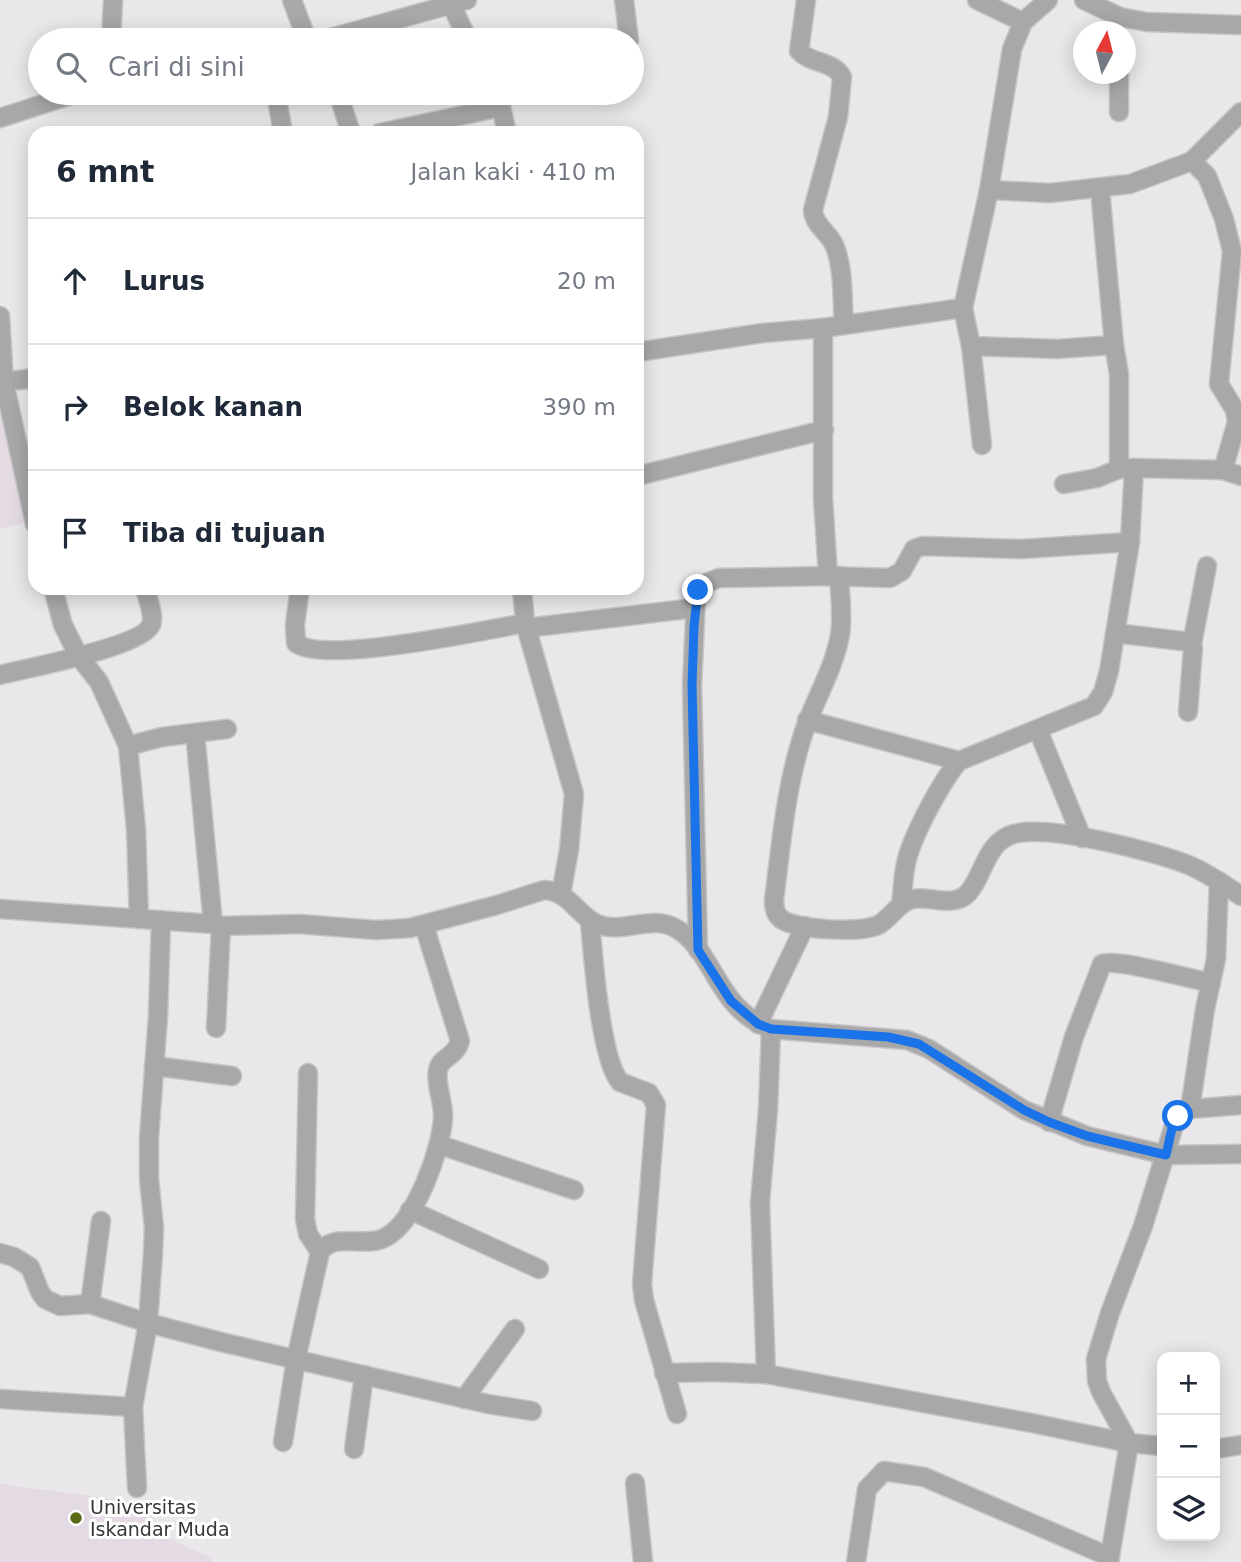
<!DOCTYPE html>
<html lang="id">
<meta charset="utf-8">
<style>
:root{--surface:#fff;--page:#f2f2f3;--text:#1f2937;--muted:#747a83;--line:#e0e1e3}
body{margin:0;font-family:"DejaVu Sans",sans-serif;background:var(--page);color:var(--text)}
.controls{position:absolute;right:21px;bottom:21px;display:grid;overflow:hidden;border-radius:14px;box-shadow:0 4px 18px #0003}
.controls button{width:63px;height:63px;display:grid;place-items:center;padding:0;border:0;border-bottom:2px solid var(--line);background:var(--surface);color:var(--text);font:35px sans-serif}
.compass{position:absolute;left:1073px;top:21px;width:63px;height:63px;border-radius:50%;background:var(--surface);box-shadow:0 4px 18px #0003;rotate:7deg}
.stop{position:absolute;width:21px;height:21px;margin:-16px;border:5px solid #1a73e8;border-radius:50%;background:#fff}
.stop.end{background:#1a73e8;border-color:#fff;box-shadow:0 2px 7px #0008}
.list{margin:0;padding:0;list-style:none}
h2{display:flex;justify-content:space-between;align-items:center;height:91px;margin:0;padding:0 28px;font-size:30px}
h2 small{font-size:23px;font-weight:400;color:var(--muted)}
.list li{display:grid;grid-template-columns:46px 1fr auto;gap:21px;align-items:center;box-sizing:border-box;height:126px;padding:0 28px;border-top:2px solid var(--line)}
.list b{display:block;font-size:26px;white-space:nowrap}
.list em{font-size:23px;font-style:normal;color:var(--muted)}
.icon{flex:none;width:38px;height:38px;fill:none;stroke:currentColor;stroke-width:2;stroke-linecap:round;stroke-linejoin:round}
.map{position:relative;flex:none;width:1241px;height:1562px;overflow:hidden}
.search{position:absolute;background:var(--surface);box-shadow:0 4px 18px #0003;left:28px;top:28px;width:616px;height:77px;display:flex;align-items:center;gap:18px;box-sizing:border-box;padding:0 24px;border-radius:38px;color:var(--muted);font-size:26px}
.panel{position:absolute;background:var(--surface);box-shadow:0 4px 18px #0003;left:28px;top:126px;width:616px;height:469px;border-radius:21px}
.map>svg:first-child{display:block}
.built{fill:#e4dae3}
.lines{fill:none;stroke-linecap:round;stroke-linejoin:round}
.street-casing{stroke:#c7c4c7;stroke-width:21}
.street{stroke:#a9a8a9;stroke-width:18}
.route{stroke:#1a73e8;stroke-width:9}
.poi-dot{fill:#5a6a14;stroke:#fff;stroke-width:2.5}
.labels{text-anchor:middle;stroke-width:6;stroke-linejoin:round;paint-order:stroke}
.poi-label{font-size:19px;fill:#393839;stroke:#fff;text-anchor:start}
</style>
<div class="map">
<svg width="1241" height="1562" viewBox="0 0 1241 1562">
<rect width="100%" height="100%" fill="#eae7ea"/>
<g class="built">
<polygon points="0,408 27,522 0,529"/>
<polygon points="0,1484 151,1504 155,1532 211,1558 211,1562 0,1562"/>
</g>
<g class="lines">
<g class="street-casing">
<g id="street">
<polyline points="292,0 307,40"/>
<polyline points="624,0 629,40"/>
<path d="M 806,0 L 799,51 C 811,64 834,61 842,77 L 838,117 L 813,210 C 814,226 830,233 835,247 C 844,270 842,300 844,325"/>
<polyline points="977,0 1023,22"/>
<polyline points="1084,0 1120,17 1147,22 1241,25"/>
<polyline points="451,4 468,40"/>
<polyline points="111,40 113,0"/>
<polyline points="323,40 467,0"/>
<polyline points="1119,74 1119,112"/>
<polyline points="276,93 283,133"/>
<polyline points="338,93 351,133"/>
<polyline points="494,93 501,107 507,133"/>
<polyline points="0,118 77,93"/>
<polyline points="380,133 501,107"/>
<polyline points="1192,161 1207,176 1224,219 1232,251 1219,384 1235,410 1237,422 1223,470"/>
<polyline points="1100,189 1114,345 1119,374 1119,469 1134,468"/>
<polyline points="989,190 1050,193 1130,184 1192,161 1241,112"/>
<polyline points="0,316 4,382 0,384"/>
<polyline points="971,346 1057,349 1114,345"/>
<polyline points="637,352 763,333 823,328"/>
<polyline points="35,378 4,382 35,524"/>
<polyline points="982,445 971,346 963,308 989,190 1012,49 1023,22 1048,0"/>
<polyline points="637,476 824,430"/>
<polyline points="1064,484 1097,478 1119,469"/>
<polyline points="828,576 823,498 823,328 963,308"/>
<path d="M 839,576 C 840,595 843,617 840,635 C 833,673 811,705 801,741 C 785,793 781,847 774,900 C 774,908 775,914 781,919 C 796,930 864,934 880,924 C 891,917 897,905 909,900 C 927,894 950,908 966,895 C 983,880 985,841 1014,834 C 1048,824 1157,852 1191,866 C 1208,874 1225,885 1241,896"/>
<polyline points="53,588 63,625 78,655 99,682 128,746 136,829 139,919"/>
<path d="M 300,588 L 295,624 L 296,643 C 323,665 486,630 525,623 L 522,588"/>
<polyline points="525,623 574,794 569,850 561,894"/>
<polyline points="526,628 695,608"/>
<polyline points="1115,633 1190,642 1193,648 1188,712"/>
<polyline points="1192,644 1207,566"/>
<path d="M 0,675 C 27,668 141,647 151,625 C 155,615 147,598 145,588"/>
<polyline points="807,720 959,761 1094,706 1103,692 1109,671 1130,542 1134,468 1223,470 1241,476"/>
<polyline points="1038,730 1082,838"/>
<polyline points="195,733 213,924"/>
<polyline points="128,746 162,737 227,729"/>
<path d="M 901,904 C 903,889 903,874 907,859 C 914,833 941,782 959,761"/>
<path d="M 0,909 L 213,924 L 221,926 L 299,924 L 376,930 L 410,928 L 497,905 L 544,890 C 569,891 577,915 597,924 C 623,935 652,913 677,929 C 716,953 715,1008 771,1029 L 907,1040 L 929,1049 L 1024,1110 L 1087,1136 L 1166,1155 L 1241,1154"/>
<path d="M 590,921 C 593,955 600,1058 620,1082 L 649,1093 L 656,1105 L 642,1284 L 644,1300 L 677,1414"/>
<polyline points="698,950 692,685 696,598 701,585 719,578 828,576 890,578 902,571 914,549 923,546 1021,549 1130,542"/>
<polyline points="758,1024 805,926"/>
<polyline points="216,1028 221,926"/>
<polyline points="154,1066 232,1076"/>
<polyline points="308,1073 305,1219 308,1234 320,1252"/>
<polyline points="1190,1109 1205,1009 1216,959 1219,881"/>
<path d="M 1049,1122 L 1074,1037 L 1102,964 C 1116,958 1191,979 1211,983"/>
<polyline points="440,1145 574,1190"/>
<polyline points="410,1210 539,1269"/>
<polyline points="0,1253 14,1257 30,1267 40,1292 45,1299 60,1306 90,1304 148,1323 221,1342 488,1404 532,1411"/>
<polyline points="90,1304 101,1221"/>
<polyline points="664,1373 716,1372 766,1374 1032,1423 1129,1443 1162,1446"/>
<polyline points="766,1374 760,1202 768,1110 771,1029"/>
<polyline points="0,1399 133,1407"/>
<polyline points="464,1399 515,1329"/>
<path d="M 283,1442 L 296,1359 L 320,1252 C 334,1231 366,1249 386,1237 C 416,1221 441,1150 443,1118 C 444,1102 435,1085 438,1070 C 440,1057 456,1057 460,1041 L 424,925"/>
<polyline points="354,1449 364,1375"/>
<polyline points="1215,1449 1241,1445"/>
<polyline points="635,1483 643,1562"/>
<polyline points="137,1488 133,1407 148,1323 153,1253 154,1228 149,1179 149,1138 158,1016 161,920"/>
<polyline points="856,1562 867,1489 884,1471 924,1477 1110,1557"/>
<polyline points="1109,1562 1129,1443 1101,1392 1097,1381 1096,1359 1110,1313 1143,1226 1176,1119 1190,1109 1241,1105"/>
</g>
</g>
<use href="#street" class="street"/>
</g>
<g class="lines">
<polyline class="route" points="698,590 694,626 692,685 698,950 731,1001 758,1024 771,1029 888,1037 919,1044 1024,1110 1049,1122 1087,1136 1166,1155 1173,1124 1178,1116"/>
</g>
<circle class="poi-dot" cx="76" cy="1518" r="7"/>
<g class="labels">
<g class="poi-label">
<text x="90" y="1514">Universitas<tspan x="90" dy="22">Iskandar Muda</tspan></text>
</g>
</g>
</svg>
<div class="controls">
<button>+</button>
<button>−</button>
<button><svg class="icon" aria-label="layers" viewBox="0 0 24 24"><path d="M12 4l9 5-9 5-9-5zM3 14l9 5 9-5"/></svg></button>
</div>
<svg class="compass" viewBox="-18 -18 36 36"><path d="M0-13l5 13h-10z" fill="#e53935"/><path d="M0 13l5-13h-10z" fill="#747a83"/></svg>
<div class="stop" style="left:1178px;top:1116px"></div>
<div class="stop end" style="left:698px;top:590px"></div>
<div class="search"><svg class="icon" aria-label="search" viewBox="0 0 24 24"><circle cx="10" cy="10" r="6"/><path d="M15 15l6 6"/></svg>Cari di sini</div>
<section class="panel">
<h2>6 mnt<small>Jalan kaki · 410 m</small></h2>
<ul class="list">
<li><svg class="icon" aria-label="ahead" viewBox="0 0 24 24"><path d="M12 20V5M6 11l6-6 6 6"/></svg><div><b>Lurus</b></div><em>20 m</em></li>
<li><svg class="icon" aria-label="right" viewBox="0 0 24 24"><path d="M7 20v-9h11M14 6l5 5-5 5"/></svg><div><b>Belok kanan</b></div><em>390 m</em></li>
<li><svg class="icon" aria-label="arrive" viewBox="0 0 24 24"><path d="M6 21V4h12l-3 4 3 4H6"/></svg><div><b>Tiba di tujuan</b></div></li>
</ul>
</section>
</div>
